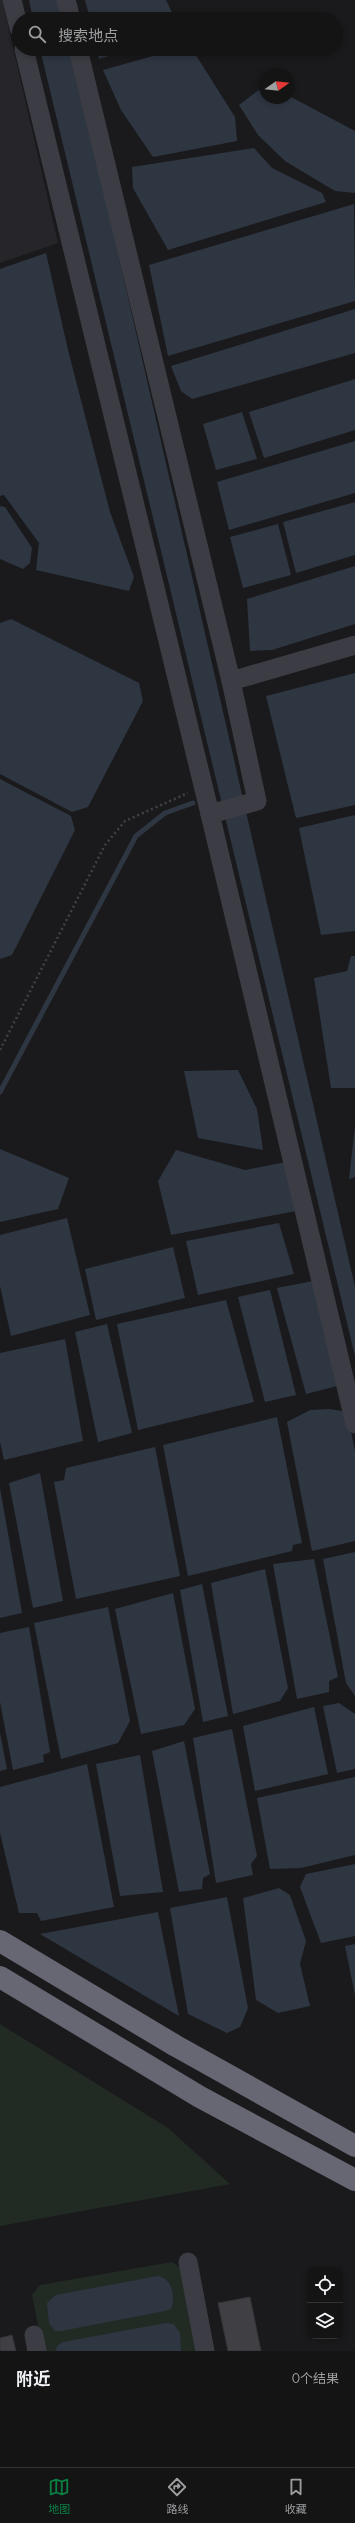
<!DOCTYPE html>
<html lang="zh">
<meta charset="utf-8">
<style>
:root{--surface:#141415;--page:#1d1d1e;--text:#f1f3f6;--muted:#9d9ea0;--line:#333334;--accent:#0b8043}
body{margin:0;font-family:Figtree,"Noto Sans SC",sans-serif;background:var(--page);color:var(--text)}
.controls{position:absolute;right:12px;bottom:12px;display:grid;overflow:hidden;border-radius:8px;box-shadow:0 2px 6px #0003}
.controls button{width:36px;height:36px;display:grid;place-items:center;padding:0;border:0;border-bottom:1px solid var(--line);background:var(--surface);color:var(--text);font:20px sans-serif}
.compass{position:absolute;left:259px;top:68px;width:36px;height:36px;border-radius:50%;background:var(--surface);box-shadow:0 2px 6px #0003;rotate:76deg}
.list{margin:0;padding:0;list-style:none}
h2{display:flex;justify-content:space-between;align-items:center;height:52px;margin:0;padding:0 16px;font-size:17px}
h2 small{font-size:13px;font-weight:400;color:var(--muted)}
.icon{flex:none;width:22px;height:22px;fill:none;stroke:currentColor;stroke-width:2;stroke-linecap:round;stroke-linejoin:round}
.map{position:relative;flex:none;width:355px;height:2351px;overflow:hidden}
.search{position:absolute;background:var(--surface);box-shadow:0 2px 6px #0003;left:12px;right:12px;top:12px;height:44px;display:flex;align-items:center;gap:10px;box-sizing:border-box;padding:0 14px;border-radius:22px;color:var(--muted);font-size:15px}
.sheet{height:116px;background:var(--surface)}
nav{display:flex;justify-content:space-around;align-items:center;box-sizing:border-box;height:56px;border-top:1px solid var(--line);background:var(--surface);font-size:11px;color:var(--muted)}
nav a{display:grid;justify-items:center;gap:2px}
nav .on{color:var(--accent)}
.map>svg:first-child{display:block}
.built{fill:#26262a}
.green{fill:#212b24}
.water{fill:#2e3642}
.lines{fill:none;stroke-linecap:round;stroke-linejoin:round}
.stream{stroke:#2e3642;stroke-width:5}
.building{fill:#3f3f44;stroke:#343439}
.path{stroke:#404149;stroke-width:2.5;stroke-dasharray:2 3;stroke-linecap:butt}
.minor{stroke:#3c3c44;stroke-width:19}
.highway{stroke:#666773;stroke-width:22}
</style>
<div class="map">
<svg width="355" height="2351" viewBox="0 0 355 2351">
<rect width="100%" height="100%" fill="#1a1a1c"/>
<polygon class="built" points="0,0 2,0 58,243 0,263"/>
<g class="green">
<polygon points="0,2024 168,2128 230,2184 0,2226"/>
<polygon points="172,2262 182,2269 197,2351 43,2351 32,2295 40,2285"/>
</g>
<g class="water">
<polygon points="29,0 59,0 64,19 33,19"/>
<polygon points="85,0 166,0 175,19 90,19"/>
<polygon points="40,49 71,49 355,1287 355,1356"/>
<polygon points="97,49 132,49 99,59"/>
<polygon points="178,49 192,49 235,117 237,141 153,157 121,110 103,70"/>
<polygon points="265,85 265,98 289,98 289,91 291,97 355,131 355,193 335,191 285,161 258,135 239,105"/>
<polygon points="254,148 272,168 322,193 326,202 168,250 133,188 132,167"/>
<polygon points="354,204 355,301 168,356 149,265"/>
<polygon points="46,253 69,354 110,512 134,577 129,591 36,570 39,543 4,495 0,496 0,269"/>
<polygon points="355,309 355,353 192,399 181,391 171,366"/>
<polygon points="355,379 355,430 264,458 249,412"/>
<polygon points="242,412 257,459 216,470 203,424"/>
<polygon points="355,441 355,493 229,530 217,482"/>
<polygon points="355,502 355,555 296,573 283,522"/>
<polygon points="0,506 5,507 32,548 30,563 23,569 0,559"/>
<polygon points="278,524 291,575 243,588 230,537"/>
<polygon points="355,566 355,624 272,650 250,651 247,599"/>
<polygon points="11,619 139,683 143,701 88,807 72,812 0,774 0,623"/>
<polygon points="355,673 355,805 296,818 266,696"/>
<polygon points="0,779 71,816 75,830 12,955 0,959"/>
<polygon points="355,815 355,931 321,935 299,828"/>
<polygon points="351,956 355,956 355,1088 331,1088 314,978 347,971"/>
<polygon points="238,1070 257,1109 263,1150 198,1138 184,1071"/>
<polygon points="355,1126 355,1177 349,1179"/>
<polygon points="0,1149 69,1178 58,1209 0,1222"/>
<polygon points="176,1150 245,1170 286,1162 296,1211 171,1235 158,1181"/>
<polygon points="67,1218 90,1315 11,1336 0,1286 0,1235"/>
<polygon points="279,1223 294,1274 198,1295 186,1241"/>
<polygon points="173,1247 185,1298 96,1320 85,1269"/>
<polygon points="313,1281 341,1385 306,1394 277,1288"/>
<polygon points="270,1290 296,1395 265,1402 238,1297"/>
<polygon points="226,1300 254,1402 138,1430 117,1324"/>
<polygon points="107,1324 132,1433 98,1442 75,1332"/>
<polygon points="65,1339 83,1441 4,1460 0,1442 0,1353"/>
<polygon points="330,1409 347,1412 355,1451 355,1541 312,1551 287,1422 310,1410"/>
<polygon points="277,1417 302,1543 293,1545 292,1551 188,1576 163,1445"/>
<polygon points="155,1447 180,1576 76,1599 54,1482 64,1480 66,1468"/>
<polygon points="40,1473 63,1601 33,1608 9,1483"/>
<polygon points="0,1488 22,1613 0,1618"/>
<polygon points="355,1552 355,1696 346,1683 323,1559"/>
<polygon points="314,1559 338,1677 329,1681 329,1692 297,1699 273,1564"/>
<polygon points="265,1569 288,1688 280,1701 233,1714 211,1583"/>
<polygon points="202,1584 228,1716 203,1722 180,1590"/>
<polygon points="173,1593 195,1709 184,1725 141,1734 115,1609"/>
<polygon points="108,1607 130,1721 118,1743 61,1759 34,1623"/>
<polygon points="29,1627 50,1752 43,1755 44,1762 13,1770 0,1702 0,1633"/>
<polygon points="339,1703 355,1714 355,1769 337,1773 323,1706"/>
<polygon points="314,1707 328,1774 255,1791 243,1726"/>
<polygon points="232,1729 257,1856 251,1864 253,1875 216,1883 193,1738"/>
<polygon points="0,1733 7,1769 0,1771"/>
<polygon points="184,1741 210,1874 203,1878 202,1889 179,1892 152,1751"/>
<polygon points="140,1755 163,1892 120,1896 96,1764"/>
<polygon points="87,1764 114,1907 41,1921 37,1913 19,1913 0,1833 0,1787"/>
<polygon points="355,1777 355,1855 301,1868 270,1869 257,1798"/>
<polygon points="355,1864 355,1936 321,1943 300,1887 306,1874"/>
<polygon points="279,1888 290,1895 306,1941 300,1964 310,2006 278,2013 256,2000 243,1898"/>
<polygon points="227,1897 248,2008 240,2027 227,2033 188,2014 170,1908"/>
<polygon points="158,1912 179,2016 40,1934"/>
<polygon points="355,1944 355,1995 345,1946"/>
<path d="M 158,2276 C 172,2279 176,2296 171,2309 L 165,2311 L 61,2331 L 55,2331 L 49,2323 L 47,2303 L 56,2295 Z"/>
<polygon points="166,2323 174,2324 180,2333 181,2351 55,2351 58,2345 63,2342"/>
</g>
<g class="lines">
<polyline class="stream" points="0,1092 136,836 165,813 193,803"/>
</g>
<g class="building">
<polygon points="250,2297 261,2351 228,2351 218,2303"/>
<polygon points="12,2335 16,2351 0,2351 0,2338"/>
</g>
<g class="lines">
<polyline class="path" points="0,1050 105,845 125,821 188,793"/>
<g class="minor">
<polyline points="12,0 19,28"/>
<polyline points="66,0 71,19"/>
<polyline points="24,49 210,814 355,1424"/>
<polyline points="78,49 231,681 355,645"/>
<polyline points="210,814 257,801 231,681"/>
<polyline points="188,2262 205,2351"/>
<polyline points="34,2335 37,2351"/>
</g>
<g class="highway">
<polyline points="0,1941 176,2046 355,2146"/>
<polyline points="0,1977 200,2097 355,2180"/>
</g>
</g>
</svg>
<div class="controls">
<button><svg class="icon" aria-label="locate" viewBox="0 0 24 24"><circle cx="12" cy="12" r="6"/><path d="M12 2v4M12 18v4M2 12h4M18 12h4"/></svg></button>
<button><svg class="icon" aria-label="layers" viewBox="0 0 24 24"><path d="M12 4l9 5-9 5-9-5zM3 14l9 5 9-5"/></svg></button>
</div>
<svg class="compass" viewBox="-18 -18 36 36"><path d="M0-13l5 13h-10z" fill="#e53935"/><path d="M0 13l5-13h-10z" fill="#9d9ea0"/></svg>
<div class="search"><svg class="icon" aria-label="search" viewBox="0 0 24 24"><circle cx="10" cy="10" r="6"/><path d="M15 15l6 6"/></svg>搜索地点</div>
</div>
<section class="sheet">
<h2>附近<small>0个结果</small></h2>
<ul class="list">
</ul>
</section>
<nav>
<a class="on"><svg class="icon" aria-label="map" viewBox="0 0 24 24"><path d="M3 6l6-2 6 2 6-2v14l-6 2-6-2-6 2zM9 4v14M15 6v14"/></svg>地图</a>
<a><svg class="icon" aria-label="directions" viewBox="0 0 24 24"><path d="M12 3l9 9-9 9-9-9zM9 14v-3h6M13 9l2 2-2 2"/></svg>路线</a>
<a><svg class="icon" aria-label="saved" viewBox="0 0 24 24"><path d="M7 4h10v16l-5-4-5 4z"/></svg>收藏</a>
</nav>
